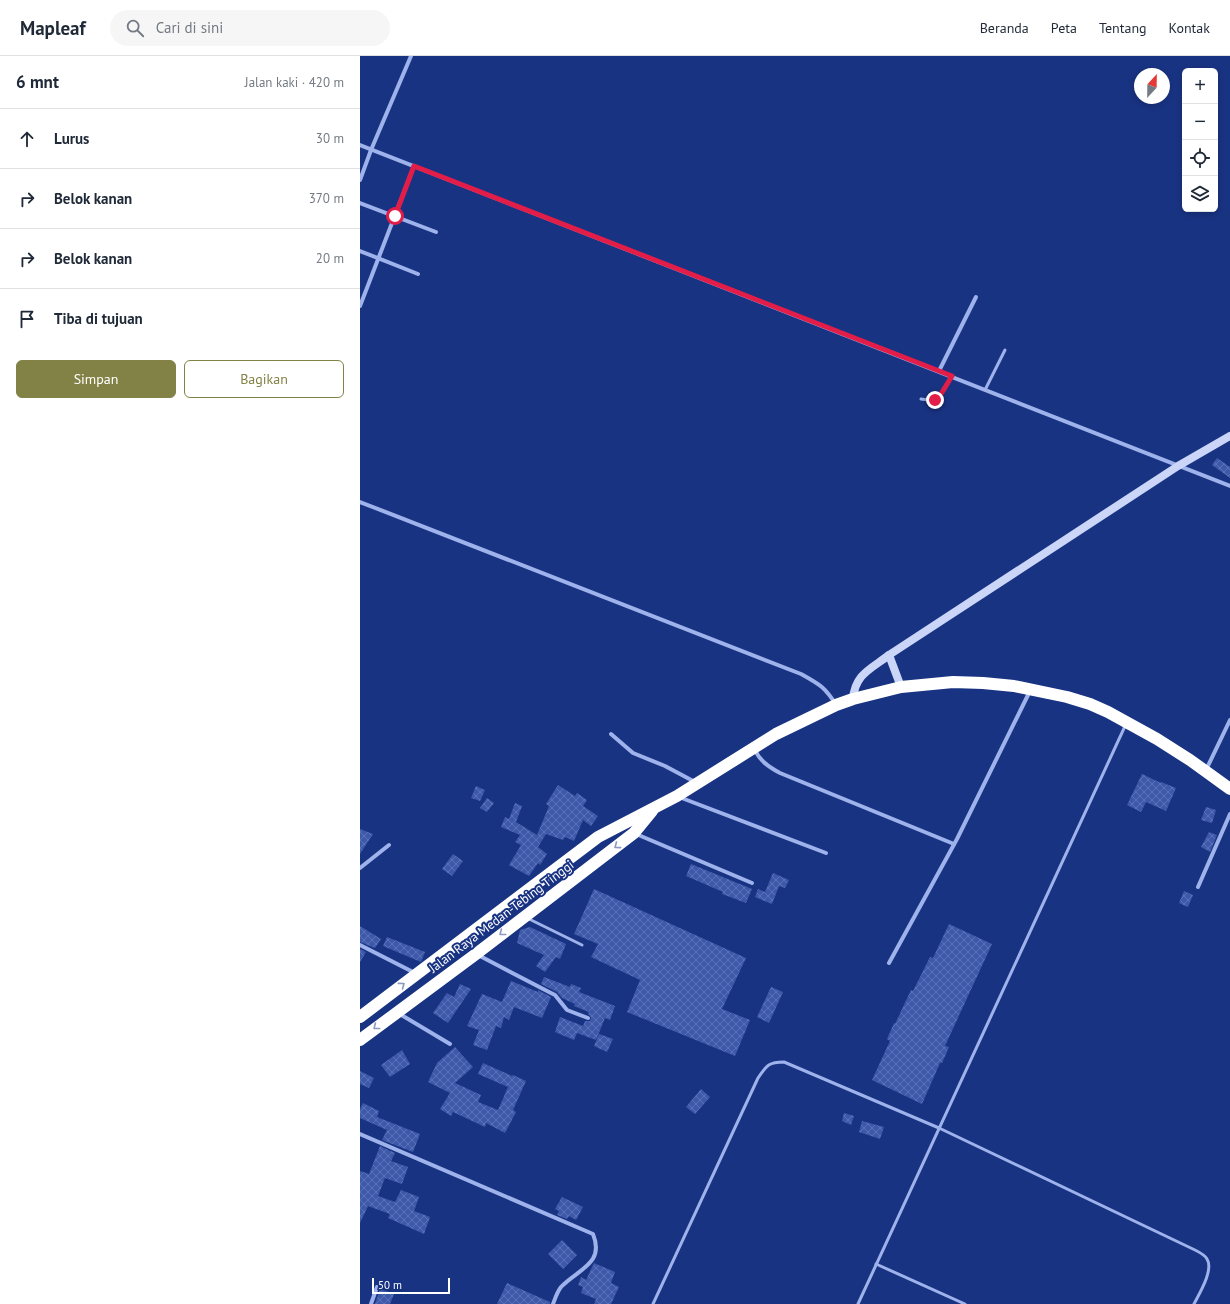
<!DOCTYPE html>
<html lang="id">
<meta charset="utf-8">
<style>
:root{--surface:#fff;--page:#f6f6f7;--text:#1f2937;--muted:#747a83;--line:#e0e1e3;--accent:#838246}
body{margin:0;font-family:"PT Sans",sans-serif;background:var(--page);color:var(--text)}
.controls{position:absolute;right:12px;top:12px;display:grid;overflow:hidden;border-radius:6px;box-shadow:0 2px 6px #0003}
.controls button{width:36px;height:36px;display:grid;place-items:center;padding:0;border:0;border-bottom:1px solid var(--line);background:var(--surface);color:var(--text);font:20px sans-serif}
.compass{position:absolute;left:774px;top:12px;width:36px;height:36px;border-radius:50%;background:var(--surface);box-shadow:0 2px 6px #0003;rotate:22deg}
.scale{position:absolute;left:12px;bottom:10px;width:78px;box-sizing:border-box;padding-left:4px;border:2px solid #fff;border-top:0;font-size:11px;line-height:14px;white-space:nowrap;color:#fff;-webkit-text-stroke:3px #193383;paint-order:stroke}
.stop{position:absolute;width:12px;height:12px;margin:-9px;border:3px solid #e11d48;border-radius:50%;background:#fff}
.stop.end{background:#e11d48;border-color:#fff;box-shadow:0 1px 4px #0008}
.list{margin:0;padding:0;list-style:none}
h2{display:flex;justify-content:space-between;align-items:center;height:52px;margin:0;padding:0 16px;font-size:17px}
h2 small{font-size:13px;font-weight:400;color:var(--muted)}
.list li{display:grid;grid-template-columns:26px 1fr auto;gap:12px;align-items:center;box-sizing:border-box;height:60px;padding:0 16px;border-top:1px solid var(--line)}
.list b{display:block;font-size:15px;white-space:nowrap}
.list em{font-size:13px;font-style:normal;color:var(--muted)}
.actions{display:flex;gap:8px;padding:12px 16px}
.actions a{flex:1;padding:9px 0;border:1px solid var(--accent);border-radius:6px;text-align:center;font-size:14px;color:var(--accent)}
.actions .main{background:var(--accent);color:#fff}
.icon{flex:none;width:22px;height:22px;fill:none;stroke:currentColor;stroke-width:2;stroke-linecap:round;stroke-linejoin:round}
.map{position:relative;flex:none;width:870px;height:1248px;overflow:hidden}
header{display:flex;align-items:center;gap:24px;box-sizing:border-box;height:56px;padding:0 20px;background:var(--surface);border-bottom:1px solid var(--line)}
header strong{font-size:19px}
nav{display:flex;gap:22px;margin-inline-start:auto;font-size:14px}
.search{width:280px;height:36px;background:var(--page);display:flex;align-items:center;gap:10px;box-sizing:border-box;padding:0 14px;border-radius:22px;color:var(--muted);font-size:15px}
main{display:flex}
aside{flex:1;background:var(--surface)}
.map>svg:first-child{display:block}
.building{fill:url(#building-cross-hatch)}
.lines{fill:none;stroke-linecap:round;stroke-linejoin:round}
.lane{stroke:#9eb2eb;stroke-width:3}
.street{stroke:#9eb2eb;stroke-width:4}
.secondary{stroke:#cad5f8;stroke-width:8}
.highway{stroke:#fff;stroke-width:12}
.oneway{stroke:#8c99c1}
.route{stroke:#e11d48;stroke-width:5}
.labels{text-anchor:middle;stroke-width:4;stroke-linejoin:round;paint-order:stroke}
.street-label{font-size:13px;fill:#fff;stroke:#193383}
</style>
<header>
<strong>Mapleaf</strong>
<div class="search"><svg class="icon" aria-label="search" viewBox="0 0 24 24"><circle cx="10" cy="10" r="6"/><path d="M15 15l6 6"/></svg>Cari di sini</div>
<nav><a>Beranda</a><a>Peta</a><a>Tentang</a><a>Kontak</a></nav>
</header>
<main>
<aside>
<h2>6 mnt<small>Jalan kaki · 420 m</small></h2>
<ul class="list">
<li><svg class="icon" aria-label="ahead" viewBox="0 0 24 24"><path d="M12 20V5M6 11l6-6 6 6"/></svg><div><b>Lurus</b></div><em>30 m</em></li>
<li><svg class="icon" aria-label="right" viewBox="0 0 24 24"><path d="M7 20v-9h11M14 6l5 5-5 5"/></svg><div><b>Belok kanan</b></div><em>370 m</em></li>
<li><svg class="icon" aria-label="right" viewBox="0 0 24 24"><path d="M7 20v-9h11M14 6l5 5-5 5"/></svg><div><b>Belok kanan</b></div><em>20 m</em></li>
<li><svg class="icon" aria-label="arrive" viewBox="0 0 24 24"><path d="M6 21V4h12l-3 4 3 4H6"/></svg><div><b>Tiba di tujuan</b></div></li>
</ul>
<div class="actions"><a class="main">Simpan</a><a>Bagikan</a></div>
</aside>
<div class="map">
<svg width="870" height="1248" viewBox="0 0 870 1248">
<defs>
<pattern id="building-cross-hatch" width="8" height="8" patternUnits="userSpaceOnUse"><rect width="8" height="8" fill="#3e59aa"/><path d="M0 0l8 8M0 8l8-8" fill="none" stroke="#5b72b7"/></pattern>
</defs>
<rect width="100%" height="100%" fill="#193383"/>
<g class="building">
<polygon points="857,402 870,411 870,422 852,409"/>
<polygon points="782,718 801,727 801,726 816,732 806,755 786,746 781,756 767,749"/>
<polygon points="198,729 215,740 217,737 227,744 223,750 238,760 231,770 223,764 214,785 205,781 203,784 186,778 178,791 187,798 180,809 178,807 169,820 149,809 161,789 155,786 160,779 141,771 145,761 149,763 155,747 162,750 156,766 177,779 189,750 186,748"/>
<polygon points="116,730 125,734 120,745 111,742"/>
<polygon points="127,742 134,747 127,756 120,752"/>
<polygon points="846,751 856,754 852,767 841,764"/>
<polygon points="0,773 13,778 0,798"/>
<polygon points="849,776 857,779 850,796 841,791"/>
<polygon points="93,798 103,805 92,820 82,813"/>
<polygon points="331,808 392,833 386,847 362,838 363,836 326,820"/>
<polygon points="413,817 429,824 425,832 419,830 412,848 395,841 398,833 405,836"/>
<polygon points="234,833 386,902 362,953 390,964 375,1000 267,956 280,924 231,901 238,888 214,878"/>
<polygon points="824,835 833,839 828,851 819,847"/>
<polygon points="589,868 632,888 585,990 589,991 582,1007 580,1007 562,1048 512,1024 530,985 527,983 534,967 535,968 551,934 553,935 570,901 573,902"/>
<polygon points="0,870 21,883 15,892 0,886"/>
<polygon points="170,871 206,888 200,903 196,901 185,916 176,910 184,899 157,887 160,874"/>
<polygon points="27,881 65,896 61,906 23,890"/>
<polygon points="0,893 6,896 0,906"/>
<polygon points="184,921 210,931 211,928 221,932 219,936 255,950 250,964 245,962 236,984 217,977 214,984 195,976 200,961 223,970 225,965 230,965 231,961 228,958 229,956 214,950 215,948 202,942 197,936 181,928"/>
<polygon points="151,925 178,936 178,934 191,941 182,962 154,951 149,964 144,961 141,972 136,970 127,994 113,989 119,974 107,970 122,938 142,946"/>
<polygon points="100,928 111,933 88,967 73,957 87,937 94,941"/>
<polygon points="411,931 423,936 409,967 397,961"/>
<polygon points="239,978 253,983 247,996 234,990"/>
<polygon points="95,991 113,1011 95,1027 121,1039 118,1046 138,1054 148,1031 118,1018 123,1007 152,1020 153,1019 166,1025 153,1054 156,1056 145,1077 126,1067 125,1071 93,1056 91,1060 80,1053 90,1037 68,1026 77,1007"/>
<polygon points="42,994 50,1008 30,1021 21,1009"/>
<polygon points="0,1015 14,1022 9,1032 0,1028"/>
<polygon points="341,1033 350,1041 335,1058 326,1051"/>
<polygon points="3,1047 19,1055 17,1061 60,1078 53,1096 22,1084 27,1074 0,1062 0,1053"/>
<polygon points="484,1057 494,1060 491,1069 482,1065"/>
<polygon points="502,1065 524,1071 520,1083 499,1076"/>
<polygon points="20,1090 35,1097 31,1105 48,1111 42,1128 25,1122 18,1140 35,1146 41,1134 59,1141 54,1155 70,1161 64,1178 28,1162 30,1158 8,1150 0,1167 0,1115 9,1118"/>
<polygon points="202,1141 223,1151 216,1164 209,1160 207,1163 197,1159 199,1155 195,1153"/>
<polygon points="202,1184 217,1199 203,1213 188,1198"/>
<polygon points="234,1207 255,1216 251,1227 259,1231 251,1248 234,1248 236,1243 221,1237 223,1231 218,1229 221,1221 226,1224"/>
<polygon points="147,1227 190,1246 190,1248 137,1248"/>
<polygon points="20,1233 34,1238 30,1248 15,1248"/>
</g>
<g class="lines">
<g class="lane">
<polyline points="625,334 645,294"/>
<path d="M 561,343 C 581,347 583,335 592,320"/>
<polyline points="167,862 222,889"/>
<polyline points="516,1208 605,1248"/>
<path d="M 293,1248 L 398,1022 C 407,1009 409,1006 424,1006 L 579,1072 L 835,1194 C 839,1196 845,1199 847,1203 C 854,1214 839,1238 834,1248"/>
<polyline points="498,1248 766,668"/>
</g>
<g class="street">
<polyline points="0,89 870,430"/>
<polyline points="0,124 11,94 51,0"/>
<polyline points="0,147 76,176"/>
<polyline points="0,195 58,218"/>
<polyline points="0,250 54,110"/>
<polyline points="579,315 616,241"/>
<path d="M 0,446 L 441,618 C 459,628 465,631 476,649"/>
<polyline points="251,678 273,697 305,710 335,726"/>
<path d="M 395,694 C 400,705 409,711 420,717 L 594,788"/>
<polyline points="846,714 870,664"/>
<polyline points="319,741 466,797"/>
<polyline points="276,778 392,827"/>
<polyline points="0,812 29,789"/>
<polyline points="838,831 870,758"/>
<polyline points="0,889 55,917"/>
<polyline points="118,899 189,936 195,939 207,954 228,962"/>
<polyline points="529,907 597,783 670,635"/>
<polyline points="38,957 90,988"/>
<path d="M 0,1078 L 233,1178 C 245,1208 218,1213 201,1231 C 197,1236 195,1243 193,1248"/>
<polyline points="11,1248 17,1231"/>
</g>
<g class="secondary">
<polyline points="529,599 541,631"/>
<path d="M 493,643 C 495,618 511,613 529,599 L 818,410 L 870,380"/>
</g>
<g class="highway">
<polyline points="0,961 238,781 317,740 416,678 476,649 493,643 541,631 593,626 623,627 654,630 707,641 730,648 748,656 797,683 830,704 870,733"/>
<polyline points="0,984 116,898 274,777 292,755"/>
</g>
</g>
<defs><path id="oneway-chevron" d="M-2-3.5L2.5 0L-2 3.5" fill="none" stroke-width="1.6" stroke-linecap="round" stroke-linejoin="round"/></defs>
<g class="oneway">
<use href="#oneway-chevron" transform="translate(257 790) rotate(143)"/>
<use href="#oneway-chevron" transform="translate(142 877) rotate(142)"/>
<use href="#oneway-chevron" transform="translate(42 929) rotate(-37)"/>
<use href="#oneway-chevron" transform="translate(16 971) rotate(142)"/>
</g>
<g class="lines">
<polyline class="route" points="35,160 54,110 592,320 581,338 575,344"/>
</g>
<g class="labels">
<g class="street-label">
<text transform="translate(141 860) rotate(-37)" y="5">Jalan Raya Medan-Tebing Tinggi</text>
</g>
</g>
</svg>
<div class="controls">
<button>+</button>
<button>−</button>
<button><svg class="icon" aria-label="locate" viewBox="0 0 24 24"><circle cx="12" cy="12" r="6"/><path d="M12 2v4M12 18v4M2 12h4M18 12h4"/></svg></button>
<button><svg class="icon" aria-label="layers" viewBox="0 0 24 24"><path d="M12 4l9 5-9 5-9-5zM3 14l9 5 9-5"/></svg></button>
</div>
<svg class="compass" viewBox="-18 -18 36 36"><path d="M0-13l5 13h-10z" fill="#e53935"/><path d="M0 13l5-13h-10z" fill="#747a83"/></svg>
<div class="scale">50 m</div>
<div class="stop" style="left:35px;top:160px"></div>
<div class="stop end" style="left:575px;top:344px"></div>
</div>
</main>
